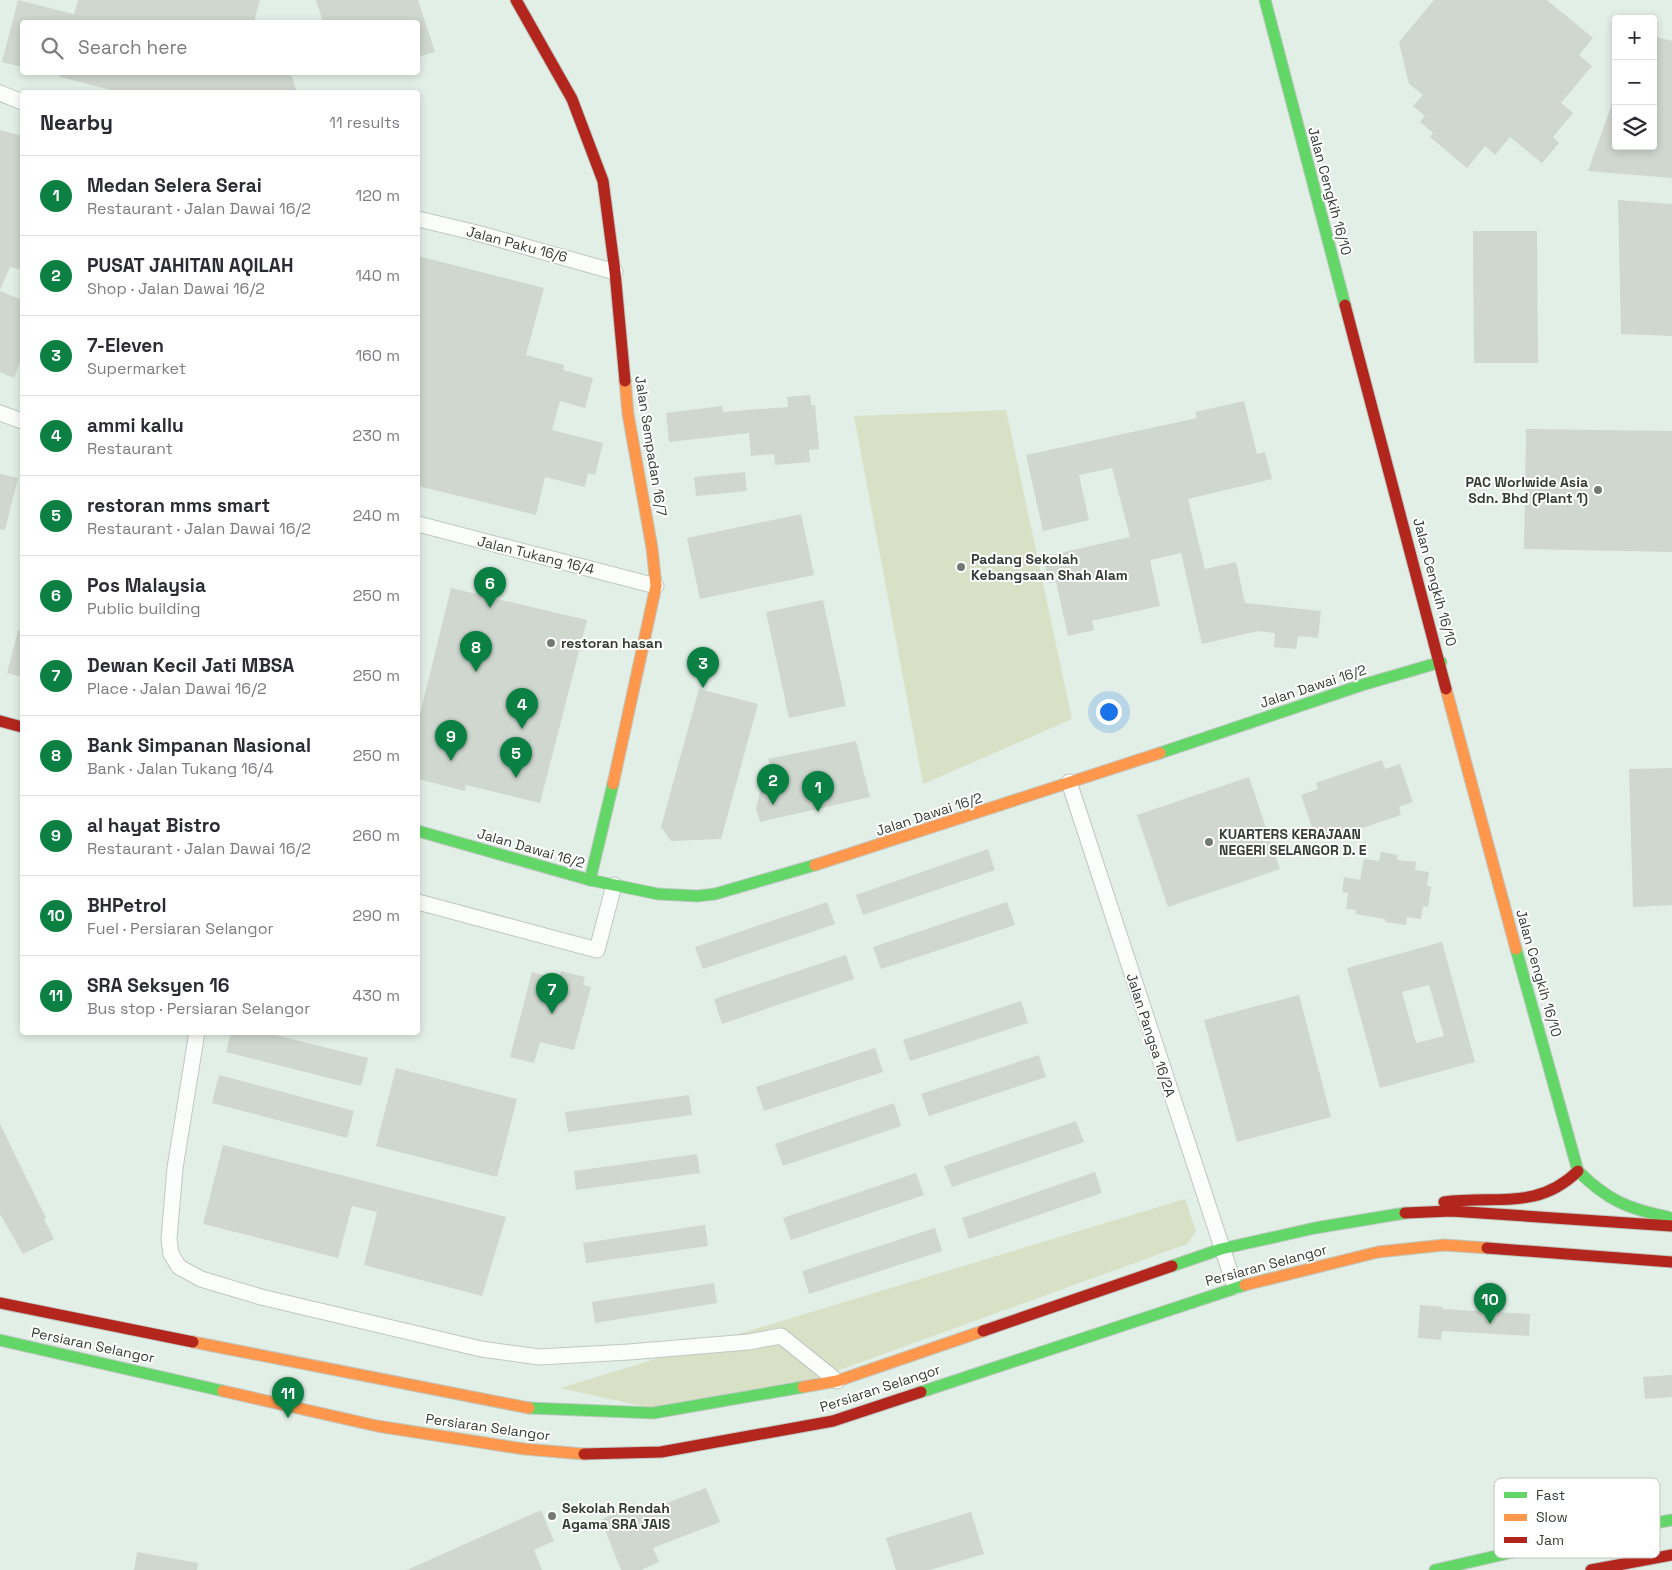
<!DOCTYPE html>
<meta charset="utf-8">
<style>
:root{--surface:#fff;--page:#f7f7f7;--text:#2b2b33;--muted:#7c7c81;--line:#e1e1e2;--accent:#0b8043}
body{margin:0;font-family:"Space Grotesk",sans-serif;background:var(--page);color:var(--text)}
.controls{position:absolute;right:15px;top:15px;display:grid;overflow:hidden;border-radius:5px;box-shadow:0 2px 8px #0003}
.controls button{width:45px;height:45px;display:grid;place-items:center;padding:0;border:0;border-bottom:1px solid var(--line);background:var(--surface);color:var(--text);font:25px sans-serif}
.you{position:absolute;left:1108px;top:711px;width:18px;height:18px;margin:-12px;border:4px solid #fff;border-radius:50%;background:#1a73e8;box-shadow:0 0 0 8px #1a73e833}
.badge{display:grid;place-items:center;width:32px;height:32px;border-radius:50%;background:var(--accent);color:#fff;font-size:16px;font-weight:700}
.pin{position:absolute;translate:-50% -41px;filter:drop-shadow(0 1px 2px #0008)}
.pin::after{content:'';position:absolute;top:26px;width:18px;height:15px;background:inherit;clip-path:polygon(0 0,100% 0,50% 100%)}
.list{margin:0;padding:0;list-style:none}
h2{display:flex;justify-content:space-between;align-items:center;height:65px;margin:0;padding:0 20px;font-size:21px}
h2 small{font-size:16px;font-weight:400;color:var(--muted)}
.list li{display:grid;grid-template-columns:32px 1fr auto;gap:15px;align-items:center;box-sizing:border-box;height:80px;padding:0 20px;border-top:1px solid var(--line)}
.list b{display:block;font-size:19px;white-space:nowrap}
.list p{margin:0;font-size:16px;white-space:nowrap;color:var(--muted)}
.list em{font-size:16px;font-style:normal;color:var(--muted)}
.icon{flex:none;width:28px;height:28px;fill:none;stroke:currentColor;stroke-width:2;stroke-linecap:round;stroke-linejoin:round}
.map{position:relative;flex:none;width:1672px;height:1570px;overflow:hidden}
.search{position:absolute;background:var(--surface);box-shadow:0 2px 8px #0003;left:20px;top:20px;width:400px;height:55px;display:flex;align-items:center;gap:12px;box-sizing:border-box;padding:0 18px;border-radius:5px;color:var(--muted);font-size:19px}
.panel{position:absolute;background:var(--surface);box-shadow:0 2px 8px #0003;left:20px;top:90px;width:400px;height:945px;border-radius:5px}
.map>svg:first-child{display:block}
.green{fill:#d8e1c6}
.building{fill:#cfd7cf;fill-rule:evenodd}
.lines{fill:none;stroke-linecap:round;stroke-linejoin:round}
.street-casing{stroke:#bec8c1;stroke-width:17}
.fast-casing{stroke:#bec8c1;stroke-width:13}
.slow-casing{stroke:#bec8c1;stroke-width:13}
.jam-casing{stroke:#bec8c1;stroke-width:13}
.street{stroke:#fbfdfb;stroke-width:15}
.fast{stroke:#63d668;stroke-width:11}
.slow{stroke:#ff974d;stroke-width:11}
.jam{stroke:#b3261e;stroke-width:11}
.poi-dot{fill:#717b74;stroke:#fff;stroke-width:2}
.labels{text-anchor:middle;stroke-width:4;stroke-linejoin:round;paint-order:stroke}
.street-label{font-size:14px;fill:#343d36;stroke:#fff}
.poi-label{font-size:14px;font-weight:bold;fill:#343d36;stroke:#fff;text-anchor:start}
.key{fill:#fff;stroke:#c2c5c3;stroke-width:1}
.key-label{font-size:14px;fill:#343d36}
</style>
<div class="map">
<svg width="1672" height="1570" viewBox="0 0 1672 1570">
<rect width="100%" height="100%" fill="#e2efe6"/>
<g class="green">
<polygon points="1006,410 1072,719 923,784 854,416"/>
<polygon points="1185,1199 1196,1231 1187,1244 820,1377 655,1409 560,1388"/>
</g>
<g class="building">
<polygon points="18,0 74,14 78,0 260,0 254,22 22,22 22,67 2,62"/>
<polygon points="316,0 418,0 435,52 418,57 418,22 323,22"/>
<polygon points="1434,0 1547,0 1593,38 1579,55 1592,66 1561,103 1573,113 1553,137 1559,143 1542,163 1510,137 1495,155 1485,146 1467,168 1430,137 1433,133 1420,122 1425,116 1413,106 1423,95 1409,84 1399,42"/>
<polygon points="1653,36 1672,41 1672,178 1588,171 1614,98 1616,98 1616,146 1653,146"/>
<polygon points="60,72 290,72 297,92 119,92 60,77"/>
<polygon points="0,130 22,136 22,270 10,267 0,290"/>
<polygon points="1618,200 1672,204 1672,336 1621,334"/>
<polygon points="1473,231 1537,231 1538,363 1474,363"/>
<polygon points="418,256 544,288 526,355 564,365 563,370 593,378 585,408 560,401 552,430 603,443 595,475 588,473 585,487 545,477 536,515 418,486"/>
<polygon points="0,291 22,300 22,357 14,378 0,372"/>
<polygon points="810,395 811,405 815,405 819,449 809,450 810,462 775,465 774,454 751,456 749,433 669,442 666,413 722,406 723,412 788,407 787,397"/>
<polygon points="1244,401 1257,454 1265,452 1272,479 1188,499 1205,569 1236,562 1245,603 1321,611 1318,638 1298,636 1296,649 1274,647 1275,633 1258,631 1202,644 1181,553 1150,560 1160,606 1092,621 1094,630 1068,636 1056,582 1049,583 1043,557 1130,537 1112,468 1079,475 1089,520 1043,531 1026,455 1197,418 1195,412"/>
<polygon points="1526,429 1672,431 1672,552 1524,549"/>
<polygon points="745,472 747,491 696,496 694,477"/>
<polygon points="0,474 18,478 5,530 0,529"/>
<polygon points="801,514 814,575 700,599 687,538"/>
<polygon points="451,588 587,620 540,803 466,785 465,791 418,779 418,722"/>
<polygon points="823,600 846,706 789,718 766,612"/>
<polygon points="18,630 22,631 22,677 7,673"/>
<polygon points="699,689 758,704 721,839 671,841 661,827"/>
<polygon points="856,741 870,797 760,822 756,809 765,772 772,771 768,759"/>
<polygon points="1382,760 1385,769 1400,764 1413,802 1399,807 1401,815 1330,839 1328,834 1316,839 1301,795 1318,789 1316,783"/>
<polygon points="1672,768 1672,905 1633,907 1629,769"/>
<polygon points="1249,777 1280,869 1168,907 1137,815"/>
<polygon points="988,849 995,870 863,915 856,895"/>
<polygon points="1381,852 1398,855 1397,860 1416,862 1415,870 1429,872 1427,886 1431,887 1428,907 1423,906 1421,919 1407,917 1406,925 1385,922 1385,919 1355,914 1356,910 1346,909 1348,893 1342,892 1344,877 1360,880 1364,859 1379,861"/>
<polygon points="827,902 835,924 703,969 695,947"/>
<polygon points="1007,902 1015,925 881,969 873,947"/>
<path d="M 1442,942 L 1475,1062 L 1380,1088 L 1347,968 ZM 1429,985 L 1444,1036 L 1416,1043 L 1402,992 Z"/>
<polygon points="846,955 854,979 722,1024 714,999"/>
<polygon points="561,971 585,977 583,985 591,987 574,1050 540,1042 534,1063 510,1057 532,972 558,979"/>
<polygon points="1299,995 1331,1117 1237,1142 1204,1020"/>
<polygon points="1021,1001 1028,1023 910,1061 903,1040"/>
<polygon points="231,1032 263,1032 368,1058 361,1086 226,1052"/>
<polygon points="875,1048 883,1072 764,1111 756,1087"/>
<polygon points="1039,1055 1046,1077 929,1116 921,1094"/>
<polygon points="396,1068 517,1099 497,1177 376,1146"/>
<polygon points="219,1075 354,1111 347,1138 212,1103"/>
<polygon points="689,1095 692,1115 568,1132 565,1112"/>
<polygon points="894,1103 901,1126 783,1166 775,1144"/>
<polygon points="1076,1121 1084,1142 952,1187 944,1166"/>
<polygon points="0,1124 46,1218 44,1219 54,1239 23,1254 0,1214"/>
<polygon points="223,1145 506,1217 482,1296 364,1265 377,1212 352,1206 338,1258 203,1224"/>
<polygon points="697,1154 700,1173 576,1190 574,1171"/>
<polygon points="1095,1172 1102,1193 969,1239 962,1218"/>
<polygon points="916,1173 924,1195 791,1240 783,1218"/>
<polygon points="705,1225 708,1246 586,1263 583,1243"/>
<polygon points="935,1228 942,1251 809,1294 802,1271"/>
<polygon points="714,1283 717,1303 595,1323 592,1302"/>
<polygon points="1420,1305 1443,1307 1443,1309 1530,1314 1529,1336 1442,1331 1441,1340 1418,1338"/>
<polygon points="1672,1375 1672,1397 1645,1399 1643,1377"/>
<polygon points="706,1488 720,1522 653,1548 659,1562 641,1570 621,1570 601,1520 635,1503 641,1513"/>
<polygon points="541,1510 554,1541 534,1550 542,1570 407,1570"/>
<polygon points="971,1512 984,1554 930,1570 896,1570 886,1538"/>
<polygon points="137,1552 198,1563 197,1570 134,1570"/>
</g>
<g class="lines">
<g class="street-casing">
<g id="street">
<polyline points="0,93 22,102"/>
<polyline points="418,219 477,233 615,272"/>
<polyline points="0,413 22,421"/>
<polyline points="418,524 656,586"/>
<polyline points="1069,782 1235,1287"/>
<polyline points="418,902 597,950 614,885"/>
<polyline points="197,1032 175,1168 169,1239 171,1254 179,1267 201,1279 261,1297 481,1349 539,1357 629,1352 748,1342 781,1336 837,1381"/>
</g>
</g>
<g class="fast-casing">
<g id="fast">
<polyline points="1265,0 1345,305"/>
<polyline points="1160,753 1362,685 1441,662"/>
<polyline points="418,831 590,880 658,894 697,896 715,894 815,865"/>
<polyline points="590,880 613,784"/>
<path d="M 1516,949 L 1578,1171 C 1607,1200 1628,1209 1668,1217"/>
<polyline points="1172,1266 1221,1249 1315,1228 1405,1213"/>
<polyline points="0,1340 223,1391"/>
<polyline points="921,1392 1245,1285"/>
<polyline points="529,1408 653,1413 803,1387"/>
<polyline points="1435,1570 1574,1538 1672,1520"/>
</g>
</g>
<g class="slow-casing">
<g id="slow">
<polyline points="1446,689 1516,949"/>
<polyline points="613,784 656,586 652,548 628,414 625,381"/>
<polyline points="815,865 1160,753"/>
<polyline points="1245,1285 1378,1252 1444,1245 1487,1248"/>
<polyline points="193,1342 529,1408"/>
<polyline points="803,1387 837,1381 983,1331"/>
<polyline points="223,1391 377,1426 524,1449 584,1454"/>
</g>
</g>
<g class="jam-casing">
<g id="jam">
<polyline points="516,0 572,99 603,181 615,272 625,381"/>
<polyline points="1345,305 1446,689"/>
<polyline points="0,721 22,727"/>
<path d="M 1444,1202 C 1496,1195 1537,1211 1578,1171"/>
<polyline points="1405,1213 1451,1211 1672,1226"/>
<polyline points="1487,1248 1672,1262"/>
<polyline points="0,1303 193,1342"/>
<polyline points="983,1331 1172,1266"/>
<polyline points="584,1454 661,1452 833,1421 921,1392"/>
<polyline points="1591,1570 1672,1555"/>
</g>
</g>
<use href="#street" class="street"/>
<use href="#fast" class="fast"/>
<use href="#slow" class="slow"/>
<use href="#jam" class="jam"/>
</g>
<g class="poi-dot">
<circle cx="1598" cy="490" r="5"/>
<circle cx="961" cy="567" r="5"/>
<circle cx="551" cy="643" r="5"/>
<circle cx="1209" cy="842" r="5"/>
<circle cx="552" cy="1516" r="5"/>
</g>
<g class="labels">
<g class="street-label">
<text transform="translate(1330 191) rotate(75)" y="5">Jalan Cengkih 16/10</text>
<text transform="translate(517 244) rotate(15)" y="5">Jalan Paku 16/6</text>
<text transform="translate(651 446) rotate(81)" y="5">Jalan Sempadan 16/7</text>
<text transform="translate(536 555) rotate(14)" y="5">Jalan Tukang 16/4</text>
<text transform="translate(1435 582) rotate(75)" y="5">Jalan Cengkih 16/10</text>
<text transform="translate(1313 686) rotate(-18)" y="5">Jalan Dawai 16/2</text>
<text transform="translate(929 814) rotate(-18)" y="5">Jalan Dawai 16/2</text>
<text transform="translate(531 848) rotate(16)" y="5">Jalan Dawai 16/2</text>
<text transform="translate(1539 973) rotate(74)" y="5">Jalan Cengkih 16/10</text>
<text transform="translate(1151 1035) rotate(72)" y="5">Jalan Pangsa 16/2A</text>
<text transform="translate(1266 1265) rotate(-15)" y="5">Persiaran Selangor</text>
<text transform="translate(93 1345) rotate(12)" y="5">Persiaran Selangor</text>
<text transform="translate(880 1388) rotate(-18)" y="5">Persiaran Selangor</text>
<text transform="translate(488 1427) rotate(8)" y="5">Persiaran Selangor</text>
</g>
<g class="poi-label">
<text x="1588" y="487" text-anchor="end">PAC Worlwide Asia<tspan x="1588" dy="16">Sdn. Bhd (Plant 1)</tspan></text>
<text x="971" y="564">Padang Sekolah<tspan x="971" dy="16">Kebangsaan Shah Alam</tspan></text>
<text x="561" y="648">restoran hasan</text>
<text x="1219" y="839">KUARTERS KERAJAAN<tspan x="1219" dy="16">NEGERI SELANGOR D. E</tspan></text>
<text x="562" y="1513">Sekolah Rendah<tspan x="562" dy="16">Agama SRA JAIS</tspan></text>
</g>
</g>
<rect x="1494" y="1478" width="166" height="80" rx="8" class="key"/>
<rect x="1504" y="1492" width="23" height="6" fill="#63d668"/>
<rect x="1504" y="1514" width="23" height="7" fill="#ff974d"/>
<rect x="1504" y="1537" width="23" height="6" fill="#b3261e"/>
<g class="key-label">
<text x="1536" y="1500">Fast</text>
<text x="1536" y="1522">Slow</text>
<text x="1536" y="1545">Jam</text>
</g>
</svg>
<div class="controls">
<button>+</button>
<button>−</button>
<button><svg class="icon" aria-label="layers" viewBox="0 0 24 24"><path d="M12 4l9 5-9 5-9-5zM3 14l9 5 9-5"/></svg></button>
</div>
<div class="you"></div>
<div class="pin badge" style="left:818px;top:812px">1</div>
<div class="pin badge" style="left:773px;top:805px">2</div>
<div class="pin badge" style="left:703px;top:688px">3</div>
<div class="pin badge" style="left:522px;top:729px">4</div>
<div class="pin badge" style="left:516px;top:778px">5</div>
<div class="pin badge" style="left:490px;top:608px">6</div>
<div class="pin badge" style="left:552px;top:1014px">7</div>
<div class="pin badge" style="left:476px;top:672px">8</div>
<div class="pin badge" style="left:451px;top:761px">9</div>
<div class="pin badge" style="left:1490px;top:1324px">10</div>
<div class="pin badge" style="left:288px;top:1418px">11</div>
<div class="search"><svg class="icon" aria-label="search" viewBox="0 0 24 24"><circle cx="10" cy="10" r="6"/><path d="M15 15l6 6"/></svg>Search here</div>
<section class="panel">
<h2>Nearby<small>11 results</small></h2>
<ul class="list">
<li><span class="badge">1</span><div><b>Medan Selera Serai</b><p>Restaurant · Jalan Dawai 16/2</p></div><em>120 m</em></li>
<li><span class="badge">2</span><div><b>PUSAT JAHITAN AQILAH</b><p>Shop · Jalan Dawai 16/2</p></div><em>140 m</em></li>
<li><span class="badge">3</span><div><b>7-Eleven</b><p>Supermarket</p></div><em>160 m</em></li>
<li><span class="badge">4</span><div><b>ammi kallu</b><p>Restaurant</p></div><em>230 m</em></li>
<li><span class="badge">5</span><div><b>restoran mms smart</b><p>Restaurant · Jalan Dawai 16/2</p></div><em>240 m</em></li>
<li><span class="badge">6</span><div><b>Pos Malaysia</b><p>Public building</p></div><em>250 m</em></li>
<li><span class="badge">7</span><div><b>Dewan Kecil Jati MBSA</b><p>Place · Jalan Dawai 16/2</p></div><em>250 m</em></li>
<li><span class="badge">8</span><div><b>Bank Simpanan Nasional</b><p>Bank · Jalan Tukang 16/4</p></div><em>250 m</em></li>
<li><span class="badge">9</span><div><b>al hayat Bistro</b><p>Restaurant · Jalan Dawai 16/2</p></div><em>260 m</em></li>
<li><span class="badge">10</span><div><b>BHPetrol</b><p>Fuel · Persiaran Selangor</p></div><em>290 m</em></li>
<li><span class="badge">11</span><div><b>SRA Seksyen 16</b><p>Bus stop · Persiaran Selangor</p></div><em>430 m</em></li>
</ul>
</section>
</div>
